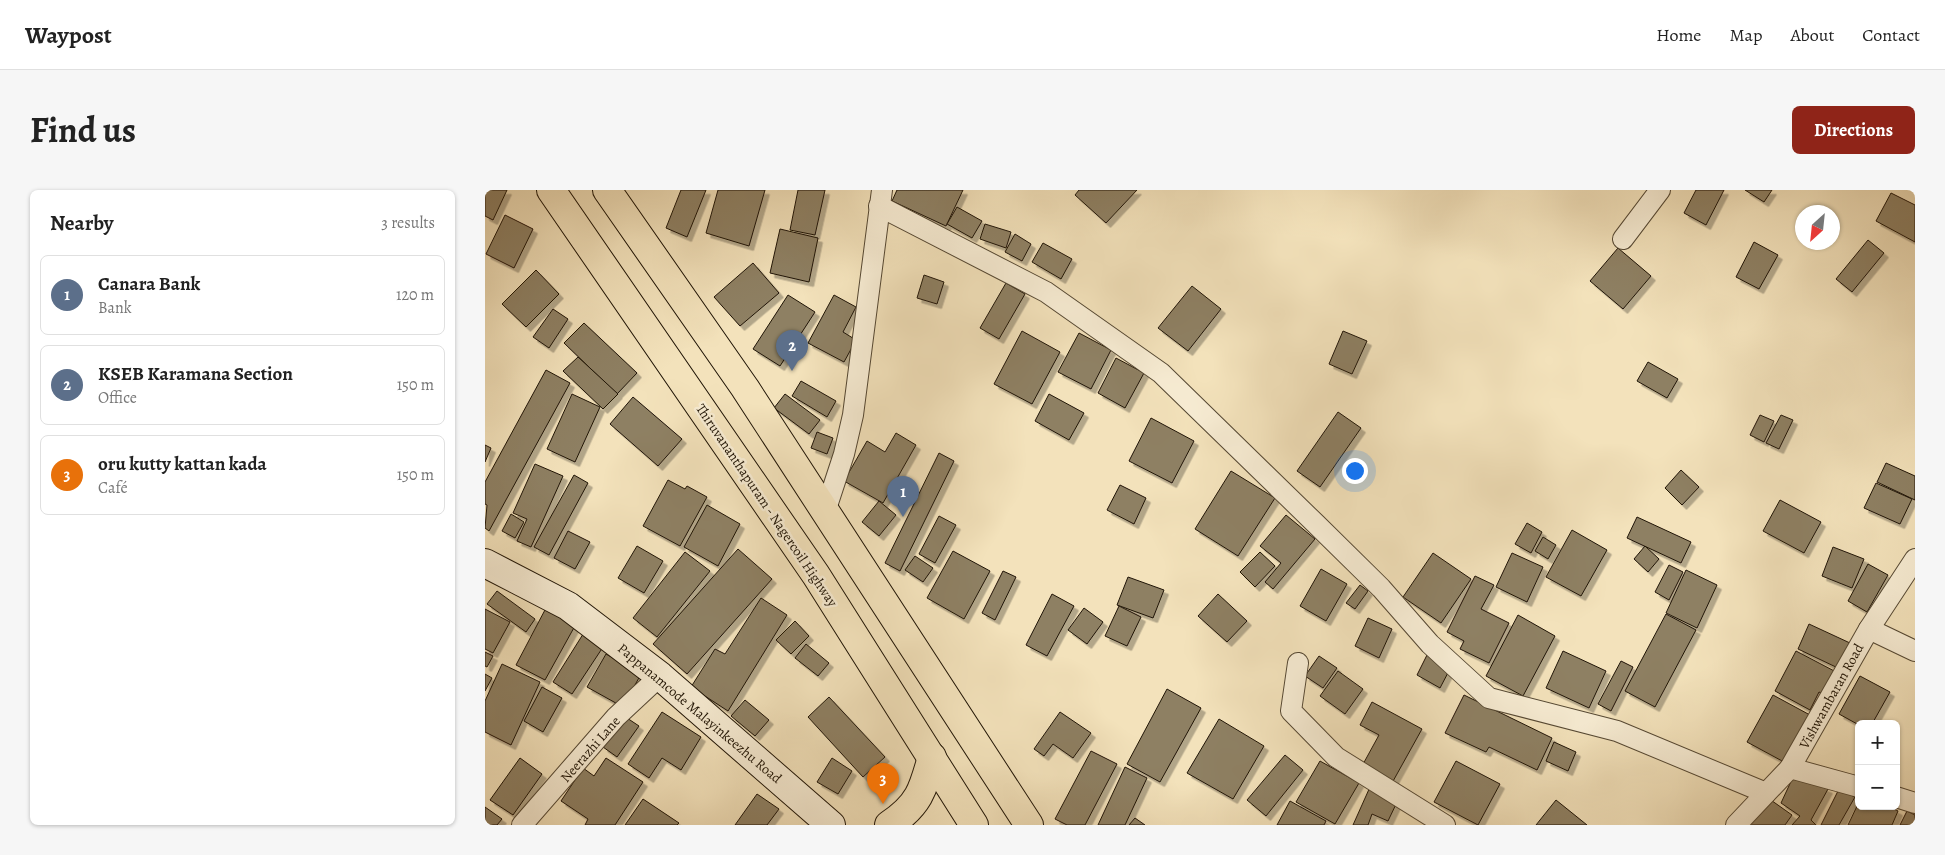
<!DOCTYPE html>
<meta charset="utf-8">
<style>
:root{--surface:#fff;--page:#f6f6f6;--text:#222;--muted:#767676;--line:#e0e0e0;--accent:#8f2418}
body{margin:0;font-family:Alegreya,serif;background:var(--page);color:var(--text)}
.controls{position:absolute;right:15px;bottom:15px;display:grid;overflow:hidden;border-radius:8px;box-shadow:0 1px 4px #0004}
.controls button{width:45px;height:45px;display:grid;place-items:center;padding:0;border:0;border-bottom:1px solid var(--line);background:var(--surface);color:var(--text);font:25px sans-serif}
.compass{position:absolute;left:1310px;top:15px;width:45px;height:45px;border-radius:50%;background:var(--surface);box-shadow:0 1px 4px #0004;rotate:207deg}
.you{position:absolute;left:869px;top:280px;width:18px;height:18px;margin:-12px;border:4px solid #fff;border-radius:50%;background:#1a73e8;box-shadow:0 0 0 8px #1a73e833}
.badge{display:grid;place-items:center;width:32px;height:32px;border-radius:50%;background:var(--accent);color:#fff;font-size:16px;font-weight:700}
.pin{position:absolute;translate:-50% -41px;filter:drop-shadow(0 1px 2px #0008)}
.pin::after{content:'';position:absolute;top:26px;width:18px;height:15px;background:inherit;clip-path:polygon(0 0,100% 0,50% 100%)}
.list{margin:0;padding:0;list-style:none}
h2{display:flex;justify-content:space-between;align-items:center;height:65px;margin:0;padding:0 20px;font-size:21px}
h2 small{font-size:16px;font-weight:400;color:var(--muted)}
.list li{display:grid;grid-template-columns:32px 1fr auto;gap:15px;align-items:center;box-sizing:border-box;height:80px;margin:0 10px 10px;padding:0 10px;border:1px solid var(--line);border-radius:8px}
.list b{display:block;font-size:19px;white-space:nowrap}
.list p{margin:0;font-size:16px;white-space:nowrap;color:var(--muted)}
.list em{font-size:16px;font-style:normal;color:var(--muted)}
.map{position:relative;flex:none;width:1430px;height:635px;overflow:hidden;border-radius:8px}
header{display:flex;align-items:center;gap:30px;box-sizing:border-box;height:70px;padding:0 25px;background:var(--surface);border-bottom:1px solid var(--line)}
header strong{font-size:24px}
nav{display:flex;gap:28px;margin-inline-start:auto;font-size:18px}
.intro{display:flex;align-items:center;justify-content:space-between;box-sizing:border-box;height:120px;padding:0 30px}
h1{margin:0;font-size:35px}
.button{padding:12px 22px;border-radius:8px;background:var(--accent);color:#fff;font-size:18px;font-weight:700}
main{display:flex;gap:30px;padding:0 30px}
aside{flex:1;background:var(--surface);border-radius:8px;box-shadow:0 1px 4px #0004}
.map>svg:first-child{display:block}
.building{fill:#8e8064;stroke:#201506;filter:url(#shadow)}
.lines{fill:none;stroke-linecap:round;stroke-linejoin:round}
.street-casing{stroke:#554833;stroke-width:22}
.secondary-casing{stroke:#201506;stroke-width:30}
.primary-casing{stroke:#201506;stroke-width:30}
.street{stroke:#f7ecd3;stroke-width:20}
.secondary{stroke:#f7ecd3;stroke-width:28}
.primary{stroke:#f3e2bb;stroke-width:28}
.labels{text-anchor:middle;stroke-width:5;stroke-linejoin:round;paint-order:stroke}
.street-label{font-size:14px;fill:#201506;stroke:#f7ecd3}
</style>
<header>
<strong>Waypost</strong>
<nav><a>Home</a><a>Map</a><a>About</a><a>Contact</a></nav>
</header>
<div class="intro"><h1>Find us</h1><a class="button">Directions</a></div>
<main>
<aside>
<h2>Nearby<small>3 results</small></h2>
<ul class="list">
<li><span class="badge" style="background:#5c6f8a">1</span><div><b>Canara Bank</b><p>Bank</p></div><em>120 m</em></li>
<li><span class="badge" style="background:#5c6f8a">2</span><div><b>KSEB Karamana Section</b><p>Office</p></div><em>150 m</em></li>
<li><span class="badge" style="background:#e8710a">3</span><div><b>oru kutty kattan kada</b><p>Café</p></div><em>150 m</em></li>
</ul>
</aside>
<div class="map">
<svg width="1430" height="635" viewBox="0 0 1430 635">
<defs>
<filter id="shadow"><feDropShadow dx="4.5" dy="4.5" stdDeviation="0" flood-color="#0004"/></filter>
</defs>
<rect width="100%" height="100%" fill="#f3e2bb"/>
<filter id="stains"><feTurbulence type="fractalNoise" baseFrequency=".004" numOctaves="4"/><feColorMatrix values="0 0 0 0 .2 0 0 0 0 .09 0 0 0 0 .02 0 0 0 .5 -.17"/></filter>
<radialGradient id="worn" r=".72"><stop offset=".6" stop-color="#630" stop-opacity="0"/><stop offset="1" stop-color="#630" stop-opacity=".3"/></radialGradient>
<g class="building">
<polygon points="0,0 22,0 8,30 0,26"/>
<polygon points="196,0 221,0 202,47 181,38"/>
<polygon points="233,0 280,0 264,56 221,43"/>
<polygon points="313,0 340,0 330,45 305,40"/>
<polygon points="412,0 478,0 461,36 407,11"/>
<polygon points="594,0 652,0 621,33 590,5"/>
<polygon points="1211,0 1239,0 1221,35 1199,23"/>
<polygon points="1260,0 1287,0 1279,12"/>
<polygon points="1406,3 1430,15 1430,52 1391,31"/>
<polygon points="472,17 497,31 487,48 462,34"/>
<polygon points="20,25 48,39 29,78 1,64"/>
<polygon points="500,34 526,42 521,58 495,49"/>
<polygon points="295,39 333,48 324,92 285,83"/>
<polygon points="530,44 546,54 537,71 520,62"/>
<polygon points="1383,50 1399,63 1367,102 1351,89"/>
<polygon points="1269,52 1293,65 1274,99 1251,87"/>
<polygon points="558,53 587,69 576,89 547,72"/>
<polygon points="1133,58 1166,86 1138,119 1105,91"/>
<polygon points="268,73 294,103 255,136 229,107"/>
<polygon points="51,80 74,104 41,137 17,114"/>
<polygon points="439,85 459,92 452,114 432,108"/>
<polygon points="521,93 540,104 514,149 495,138"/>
<polygon points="707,96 736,119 703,161 673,138"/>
<polygon points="303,105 330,122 295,176 268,159"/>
<polygon points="349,105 371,117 358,142 371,150 359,172 323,153"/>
<polygon points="68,119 83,129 64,158 48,147"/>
<polygon points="99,133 152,183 132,204 79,153"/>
<polygon points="537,141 575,162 547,214 509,194"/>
<polygon points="858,141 882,151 867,184 844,174"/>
<polygon points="594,143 626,160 606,199 573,182"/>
<polygon points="93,167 133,204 118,219 78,181"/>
<polygon points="631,168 659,183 640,218 613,203"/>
<polygon points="1163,172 1193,189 1182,208 1152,191"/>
<polygon points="61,180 85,193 4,341 0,338 2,315 0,314 0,292"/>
<polygon points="316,191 351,211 342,227 307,206"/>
<polygon points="87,204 115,217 90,272 62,259"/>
<polygon points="300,204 335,230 324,244 289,218"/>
<polygon points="564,204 599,223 584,250 550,231"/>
<polygon points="148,207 197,249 173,276 125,234"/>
<polygon points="853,222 876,238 835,297 812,281"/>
<polygon points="1275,225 1289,231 1279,252 1265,245"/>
<polygon points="1296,225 1308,230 1294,259 1281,253"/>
<polygon points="666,228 709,251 687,293 644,271"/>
<polygon points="332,242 348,248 342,264 326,258"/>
<polygon points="411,243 431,255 398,313 359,291 382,251 400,262"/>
<polygon points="0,255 6,258 0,272"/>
<polygon points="454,263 469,271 415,381 400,373"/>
<polygon points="1401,273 1430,286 1430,310 1392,292"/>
<polygon points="50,274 78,286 46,357 32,351 42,329 28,323"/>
<polygon points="1196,280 1214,297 1197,315 1180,298"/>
<polygon points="746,281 790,308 753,366 710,339"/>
<polygon points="89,285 103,293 64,365 49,357"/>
<polygon points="183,290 200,299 202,296 222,307 195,356 158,336"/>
<polygon points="1391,293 1427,309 1415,334 1379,318"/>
<polygon points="635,295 661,308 649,334 622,320"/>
<polygon points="1295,310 1336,332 1319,363 1278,341"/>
<polygon points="394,311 411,325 394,346 377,332"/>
<polygon points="222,315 255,334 233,376 199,357"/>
<polygon points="26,324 39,332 30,348 17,341"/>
<polygon points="801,325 830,349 788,399 780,392 796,373 775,356"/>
<polygon points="454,326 471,335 450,373 434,364"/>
<polygon points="1152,327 1206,352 1196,373 1142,348"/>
<polygon points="1042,333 1057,342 1046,363 1030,354"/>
<polygon points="1087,340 1122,360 1096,406 1061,387"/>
<polygon points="83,341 105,352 90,379 69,368"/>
<polygon points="1058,347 1071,355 1063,369 1050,361"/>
<polygon points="152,356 178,371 159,403 133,388"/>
<polygon points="1160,356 1174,369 1163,382 1149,369"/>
<polygon points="1348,357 1379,369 1367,398 1337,386"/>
<polygon points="253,359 287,389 202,484 168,454"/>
<polygon points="468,361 505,381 479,429 442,408"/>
<polygon points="200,362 225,381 172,447 148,428"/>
<polygon points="775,362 790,376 770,397 755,382"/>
<polygon points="948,363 986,389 956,433 918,407"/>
<polygon points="1027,363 1058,377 1042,412 1011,397"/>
<polygon points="430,366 448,378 438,392 420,380"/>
<polygon points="1383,374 1403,385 1382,422 1363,411"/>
<polygon points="1184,375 1198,382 1184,410 1170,402"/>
<polygon points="836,379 862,394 841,431 815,416"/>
<polygon points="1201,380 1232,395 1212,438 1181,423"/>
<polygon points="518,381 531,387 510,430 497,423"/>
<polygon points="990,386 1009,395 996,419 1024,433 1004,473 975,459 979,451 962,442"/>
<polygon points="643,387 679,400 668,428 632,415"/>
<polygon points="875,395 883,401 870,419 861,413"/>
<polygon points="12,401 50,429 41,442 2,414"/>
<polygon points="567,404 589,416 562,466 541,455"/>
<polygon points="733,404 762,431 742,452 713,426"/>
<polygon points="276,408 302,425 243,521 206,497 230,459 240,464"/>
<polygon points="634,416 656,427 642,456 620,446"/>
<polygon points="61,418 91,434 60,490 31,475"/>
<polygon points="599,418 618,432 602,454 583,440"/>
<polygon points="0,419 25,432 8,463 0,459"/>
<polygon points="1181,424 1211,440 1170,517 1140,501"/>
<polygon points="1033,425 1070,446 1038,506 1001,486"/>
<polygon points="883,428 907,439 894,468 870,456"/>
<polygon points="310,431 324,446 306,464 291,450"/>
<polygon points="1324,434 1365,453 1353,478 1313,459"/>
<polygon points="100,441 120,454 87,504 68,492"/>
<polygon points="321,454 344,473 333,486 310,468"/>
<polygon points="1078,461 1121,481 1104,518 1061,498"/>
<polygon points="1311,461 1355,484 1343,506 1334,502 1325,520 1290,501"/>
<polygon points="0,462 8,466 2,477 0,476"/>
<polygon points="121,464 156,484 138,517 102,497"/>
<polygon points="942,465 966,477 955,498 932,485"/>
<polygon points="834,466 852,478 838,498 820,486"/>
<polygon points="1136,471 1148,477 1126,521 1113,514"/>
<polygon points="17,474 55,492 26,555 0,542 0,511"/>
<polygon points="853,481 878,499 860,524 835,506"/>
<polygon points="0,484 7,488 0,501"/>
<polygon points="1375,486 1405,502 1387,534 1374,535 1354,524"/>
<polygon points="57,497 77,508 58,542 39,531"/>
<polygon points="682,499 716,518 675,592 642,574"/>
<polygon points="979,505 1067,548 1052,580 1004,557 1001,562 960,543"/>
<polygon points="1288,505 1325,525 1299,572 1262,552"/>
<polygon points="344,507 400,567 378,587 323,527"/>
<polygon points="260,510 284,530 270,546 246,526"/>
<polygon points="887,512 937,539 907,593 877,576 894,545 875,535"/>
<polygon points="177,522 216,547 196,580 177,568 164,588 143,574"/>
<polygon points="575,522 606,543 588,568 568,554 559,566 549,559"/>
<polygon points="139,526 154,536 132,567 118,557"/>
<polygon points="734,529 779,556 748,609 702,583"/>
<polygon points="1069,552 1091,562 1083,581 1061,571"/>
<polygon points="606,561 632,574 600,635 582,635 570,629"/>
<polygon points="800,565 818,580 781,626 762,610"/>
<polygon points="35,568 57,584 28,625 5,610"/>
<polygon points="121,568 158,592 130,635 100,635 103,629 76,611 98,578 109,586"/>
<polygon points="347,568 367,581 353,604 332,592"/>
<polygon points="835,571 874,593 850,634 811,612"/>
<polygon points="971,571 1015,594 993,635 949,612"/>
<polygon points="640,577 662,588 640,635 613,635"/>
<polygon points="1309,585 1343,599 1326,630 1331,635 1307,635 1315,626 1296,613"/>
<polygon points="885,597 913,610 903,631 887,624 883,635 868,635"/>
<polygon points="1354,599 1370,607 1354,635 1336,635"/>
<polygon points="272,604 294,619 282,635 250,635"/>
<polygon points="1283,608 1307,625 1300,635 1264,635"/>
<polygon points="158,609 194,633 192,635 140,635"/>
<polygon points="1071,610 1102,635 1051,635"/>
<polygon points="805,611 841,631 839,635 792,635"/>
<polygon points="1374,612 1374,616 1403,616 1413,621 1407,635 1363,635"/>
<polygon points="0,617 17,629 12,635 0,635"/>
<polygon points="1422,621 1430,625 1430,635 1415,635"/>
<polygon points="650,628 660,635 644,635"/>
</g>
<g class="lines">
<g class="street-casing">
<g id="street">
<polyline points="394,16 561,102 676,183 831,334 896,398 945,454 1004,508 1132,541 1281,603"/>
<polyline points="1138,49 1175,0"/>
<polyline points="340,322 359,264 368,225 397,0"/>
<polyline points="1384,439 1430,461"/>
<polyline points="813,473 806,521 851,567 960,635"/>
<polyline points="1305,578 1374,597"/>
<polyline points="1411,607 1430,613"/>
<polyline points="37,635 131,527 175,486"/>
<polyline points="1251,635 1305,578 1384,439 1430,369"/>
</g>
</g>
<g class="secondary-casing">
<polyline id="secondary" points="0,373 83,416 175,486 346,635"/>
</g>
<g class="primary-casing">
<g id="primary">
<polyline points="66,0 331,385 489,635"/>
<polyline points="122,0 260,198 544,635"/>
<path d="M 404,635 C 434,615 438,600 447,567"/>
</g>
</g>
<use href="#street" class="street"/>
<use href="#secondary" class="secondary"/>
<use href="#primary" class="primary"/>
</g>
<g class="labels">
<g class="street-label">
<text transform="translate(282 315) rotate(56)" y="5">Thiruvananthapuram - Nagercoil Highway</text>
<text transform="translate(1346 506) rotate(-61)" y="5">Vishwambaran Road</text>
<text transform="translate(215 523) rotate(40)" y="5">Pappanamcode Malayinkeezhu Road</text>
<text transform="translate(105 559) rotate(-49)" y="5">Neerazhi Lane</text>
</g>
</g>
<rect width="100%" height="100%" filter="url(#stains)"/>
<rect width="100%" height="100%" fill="url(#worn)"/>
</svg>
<div class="controls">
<button>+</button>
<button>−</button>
</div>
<svg class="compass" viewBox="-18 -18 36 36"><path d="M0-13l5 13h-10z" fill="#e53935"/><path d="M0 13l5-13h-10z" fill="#767676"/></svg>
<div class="you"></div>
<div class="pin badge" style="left:418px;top:327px;background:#5c6f8a">1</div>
<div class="pin badge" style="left:307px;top:181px;background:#5c6f8a">2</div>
<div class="pin badge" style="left:398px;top:614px;background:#e8710a">3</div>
</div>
</main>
